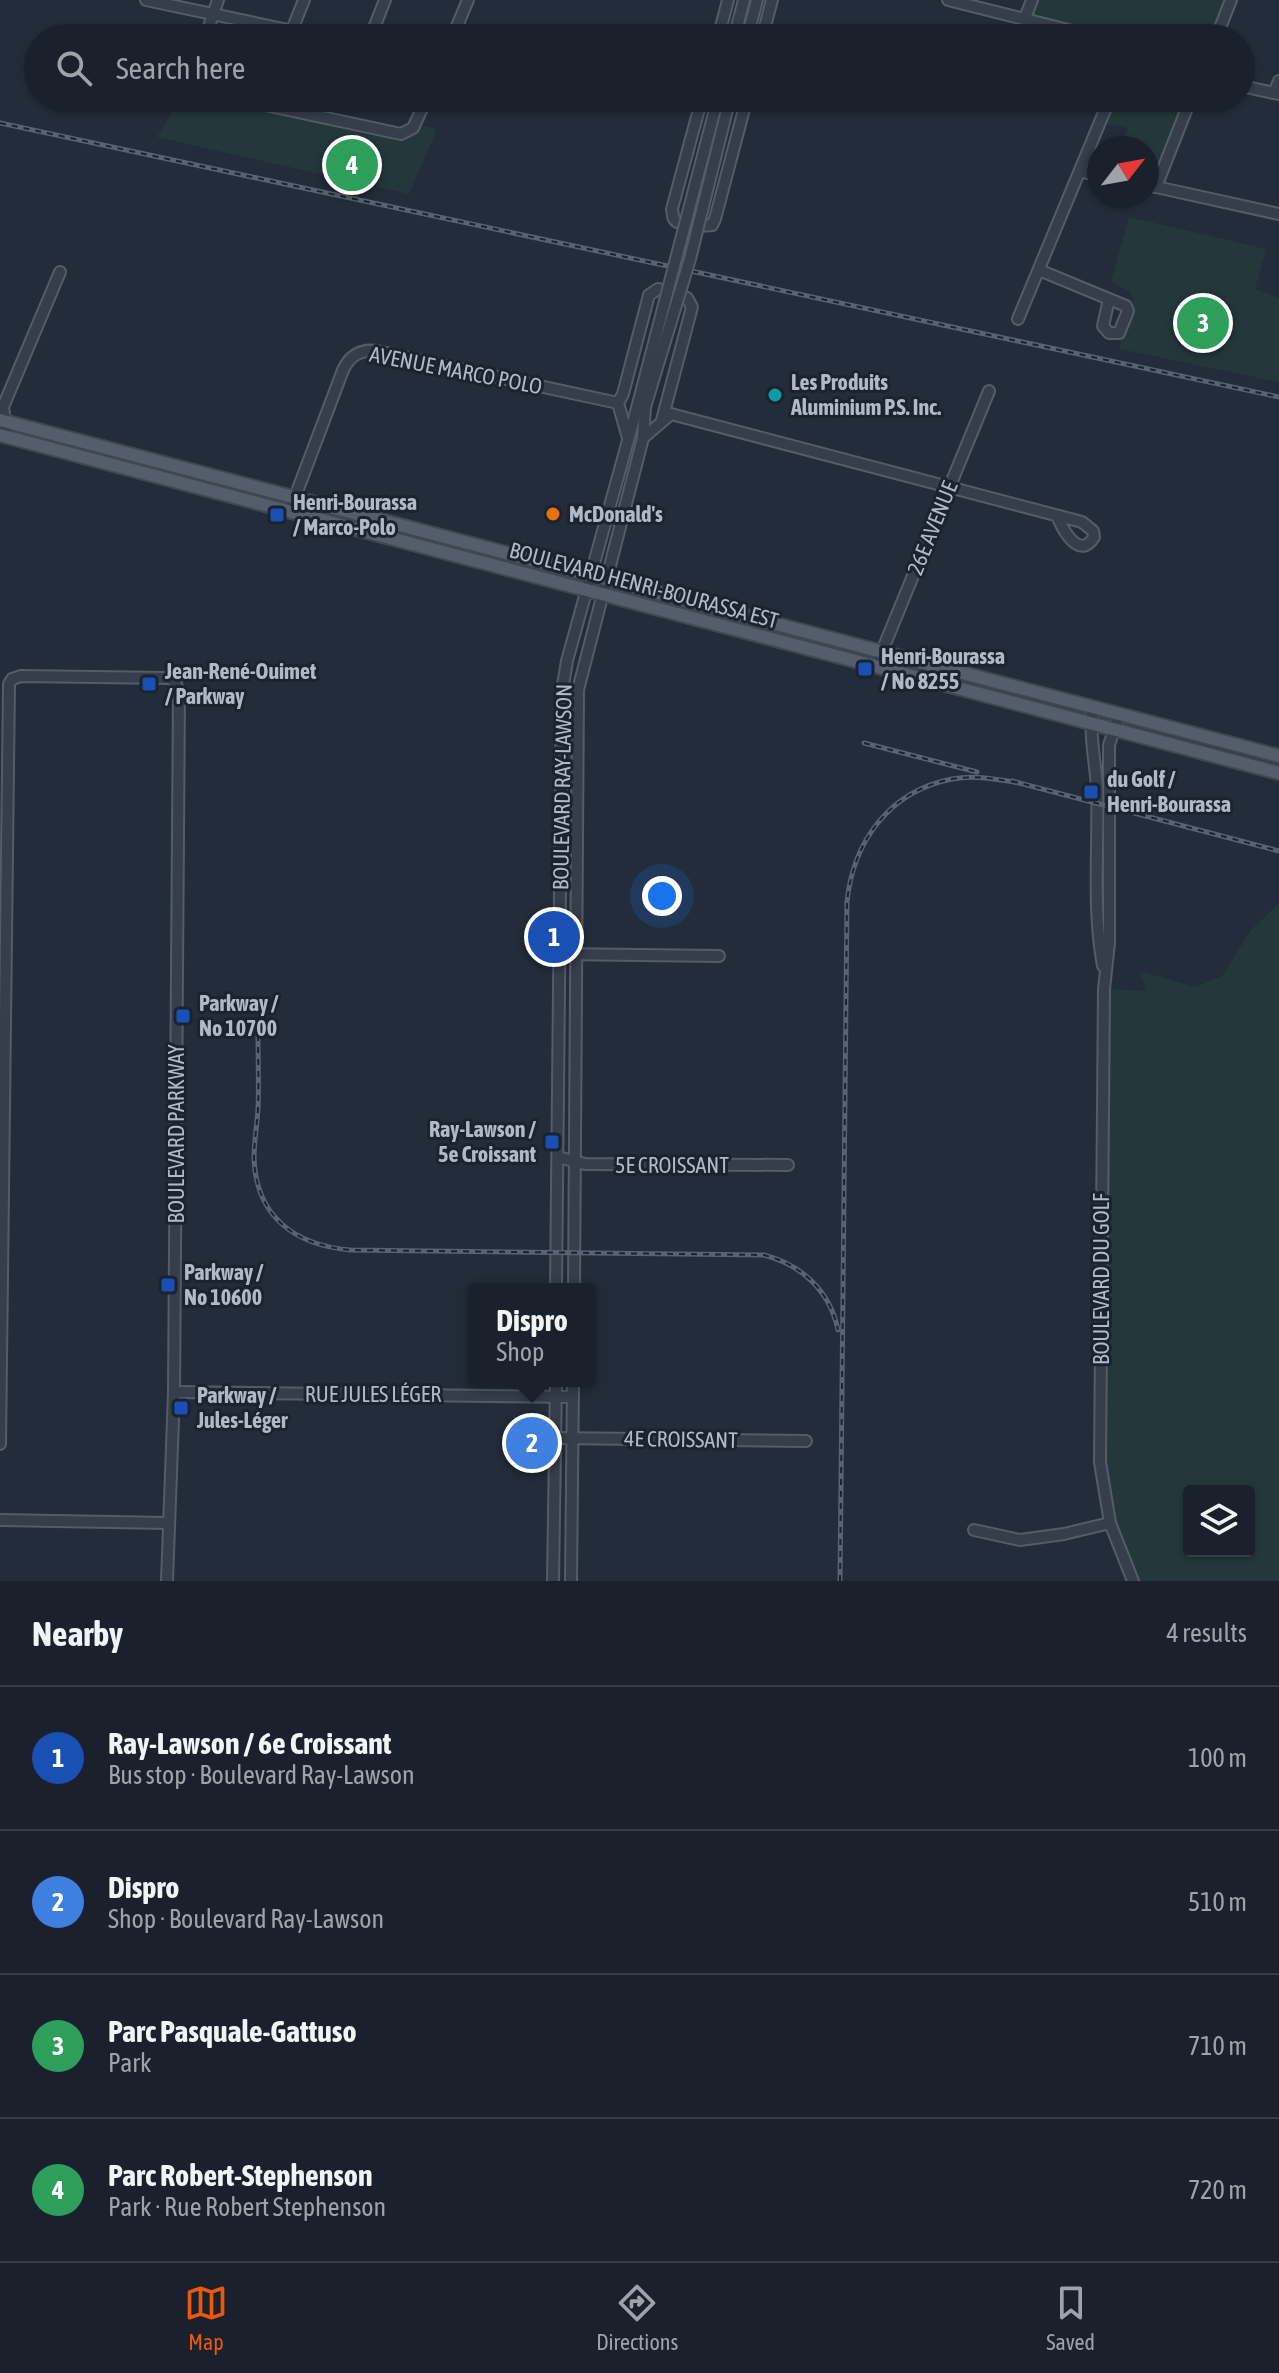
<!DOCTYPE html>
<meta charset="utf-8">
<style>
:root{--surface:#1a212c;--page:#272e38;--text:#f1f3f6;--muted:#9fa3a9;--line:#383e48;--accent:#ea580c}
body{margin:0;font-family:"Asap Condensed",sans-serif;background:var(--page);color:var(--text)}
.controls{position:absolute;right:24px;bottom:24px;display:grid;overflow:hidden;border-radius:8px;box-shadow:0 2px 6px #0004}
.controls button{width:72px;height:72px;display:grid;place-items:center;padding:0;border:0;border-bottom:2px solid var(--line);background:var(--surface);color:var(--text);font:40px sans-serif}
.compass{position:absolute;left:1087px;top:136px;width:72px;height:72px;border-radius:50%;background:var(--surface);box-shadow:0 2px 6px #0004;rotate:59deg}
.you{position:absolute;left:662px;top:896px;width:28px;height:28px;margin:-20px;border:6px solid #fff;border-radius:50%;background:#1a73e8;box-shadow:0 0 0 12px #1a73e833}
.badge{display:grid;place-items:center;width:52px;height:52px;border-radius:50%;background:var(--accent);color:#fff;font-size:26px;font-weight:700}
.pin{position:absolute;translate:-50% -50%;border:4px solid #fff;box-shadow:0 2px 8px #0006}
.popup{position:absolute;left:468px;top:1283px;width:128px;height:104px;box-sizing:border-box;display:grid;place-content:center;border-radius:8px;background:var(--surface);filter:drop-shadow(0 2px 6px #0005);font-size:26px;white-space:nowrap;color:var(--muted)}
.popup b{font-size:30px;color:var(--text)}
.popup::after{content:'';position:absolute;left:50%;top:100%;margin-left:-16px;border:16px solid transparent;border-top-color:var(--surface)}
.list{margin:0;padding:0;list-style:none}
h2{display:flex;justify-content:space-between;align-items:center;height:104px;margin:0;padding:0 32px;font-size:34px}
h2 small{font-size:26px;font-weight:400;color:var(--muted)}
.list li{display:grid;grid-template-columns:52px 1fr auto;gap:24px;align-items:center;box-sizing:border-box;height:144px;padding:0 32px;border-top:2px solid var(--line)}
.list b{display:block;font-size:30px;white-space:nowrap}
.list p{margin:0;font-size:26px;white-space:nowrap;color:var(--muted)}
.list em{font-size:26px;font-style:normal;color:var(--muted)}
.icon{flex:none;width:44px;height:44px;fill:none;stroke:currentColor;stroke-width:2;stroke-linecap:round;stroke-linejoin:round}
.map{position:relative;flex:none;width:1279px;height:1581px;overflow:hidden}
.search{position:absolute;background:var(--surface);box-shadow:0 2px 6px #0004;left:24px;right:24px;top:24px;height:88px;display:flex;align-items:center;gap:20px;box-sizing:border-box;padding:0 28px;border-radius:44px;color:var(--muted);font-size:30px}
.sheet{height:680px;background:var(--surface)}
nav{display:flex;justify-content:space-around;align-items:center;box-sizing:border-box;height:112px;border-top:2px solid var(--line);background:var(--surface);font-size:22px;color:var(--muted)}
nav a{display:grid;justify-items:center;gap:4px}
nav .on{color:var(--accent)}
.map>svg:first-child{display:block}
.green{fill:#24383b;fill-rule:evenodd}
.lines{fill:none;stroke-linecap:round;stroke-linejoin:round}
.minor-casing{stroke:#545c68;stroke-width:14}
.major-casing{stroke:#3f4753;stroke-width:16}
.minor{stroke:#363e4b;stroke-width:10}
.major{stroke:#545d6b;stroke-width:12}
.rail-casing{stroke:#586272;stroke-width:5}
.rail{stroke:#1b232f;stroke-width:2;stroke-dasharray:6;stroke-linecap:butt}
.minor-bridge-casing{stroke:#545c68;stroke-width:14;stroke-linecap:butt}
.minor-bridge{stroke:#363e4b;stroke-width:10}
.culture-dot{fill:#0f9aa8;stroke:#1b232f;stroke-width:3}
.food-dot{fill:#e8710a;stroke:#1b232f;stroke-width:3}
.transit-dot{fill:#1a4fb4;stroke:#1b232f;stroke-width:3}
.labels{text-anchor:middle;stroke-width:6;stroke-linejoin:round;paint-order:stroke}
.street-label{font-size:22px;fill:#b1b9c6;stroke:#1b232f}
.poi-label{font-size:22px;font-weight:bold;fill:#b1b9c6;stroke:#1b232f;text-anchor:start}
</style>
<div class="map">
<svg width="1279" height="1581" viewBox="0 0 1279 1581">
<rect width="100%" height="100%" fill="#232c3a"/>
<g class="green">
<polygon points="1032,0 1231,0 1216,38 1100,38 1025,18"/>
<polygon points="181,98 232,98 401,134 417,124 437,129 409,194 157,137"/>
<polygon points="1110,98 1192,98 1156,187 1147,186 1147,148 1121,148 1128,128 1100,122"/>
<polygon points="1129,217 1266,249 1255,289 1279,298 1279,382 1119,349 1134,298 1129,291 1111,282"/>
<path d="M 1279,903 L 1279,1581 L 1133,1581 L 1102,1483 L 1104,989 L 1146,991 L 1140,971 L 1195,987 L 1222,976 L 1251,930 ZM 1189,1491 L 1249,1491 L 1249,1551 L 1189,1551 Z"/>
</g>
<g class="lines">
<g class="minor-casing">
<g id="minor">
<polyline points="146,0 326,38"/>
<polyline points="948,0 1100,38"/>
<polyline points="1025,18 1032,0"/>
<polyline points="292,30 304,0"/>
<polyline points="205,38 218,0"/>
<polyline points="370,38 385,0"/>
<polyline points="452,38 468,0"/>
<polyline points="718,38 728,0"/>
<polyline points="734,38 744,0"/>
<polyline points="747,38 757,0"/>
<polyline points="762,38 772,0"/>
<polyline points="1216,38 1231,0"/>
<polyline points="1241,86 1279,94"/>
<polyline points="1274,93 1279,81"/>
<polyline points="232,98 401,134 413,128 427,98"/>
<path d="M 702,98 L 672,209 C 673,214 672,219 677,222 C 684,226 704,226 712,225 L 715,219 L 747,98"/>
<polyline points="1080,171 1099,176"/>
<polyline points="1147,185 1279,214"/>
<polyline points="1156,187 1191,98"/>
<polyline points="1039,270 1126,306 1128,311 1119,333 1109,333 1103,326 1109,299"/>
<polyline points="1018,319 1110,98"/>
<polyline points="7,436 3,407 60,272"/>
<polyline points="628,438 618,403 623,394 649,295 658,289 687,298 692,307 662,420"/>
<path d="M 643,438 L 671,414 L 1082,522 L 1093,531 L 1094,537 C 1080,560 1064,532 1058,518"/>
<path d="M 292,505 L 343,370 C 350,355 361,349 377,351 L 618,403"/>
<polyline points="880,656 989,391"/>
<path d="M 1093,707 C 1089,736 1095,759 1097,787 C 1099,847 1092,907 1103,966"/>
<polyline points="1119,715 1109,745 1109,943 1104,989 1100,1462 1110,1523 1133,1581"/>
<polyline points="559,954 719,956"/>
<polyline points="558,1157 585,1164 788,1165"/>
<polyline points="556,1289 562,691 567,661 637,408"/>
<polyline points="574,1289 578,690 643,438 645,407"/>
<polyline points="174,1392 573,1397"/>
<polyline points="555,1438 806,1441"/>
<polyline points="0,1444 9,684 12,679 21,676 169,678 175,681 179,693 174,1392 167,1581"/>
<polyline points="0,1520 167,1523"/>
<polyline points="974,1530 1020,1540 1064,1534 1110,1523"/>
<polyline points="553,1581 556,1381"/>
<polyline points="571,1581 573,1381"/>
</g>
</g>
<g class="major-casing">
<g id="major">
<path d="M 0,420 C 426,532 852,645 1279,756"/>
<polyline points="0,435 1279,773"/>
</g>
</g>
<use href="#minor" class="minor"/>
<use href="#major" class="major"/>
<g class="rail-casing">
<g id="rail">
<polyline points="0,123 1279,397"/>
<polyline points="864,743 977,772"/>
<polyline points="1012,781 1279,851"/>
<path d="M 258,1035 C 258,1060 259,1085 258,1109 C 257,1126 254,1142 254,1158 C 256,1217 295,1245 350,1250 L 764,1255 C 802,1265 830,1291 838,1330"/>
<path d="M 840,1581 L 847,902 C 853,842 889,791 952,779 C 975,775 997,779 1020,783"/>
</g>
</g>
<use href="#rail" class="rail"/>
<g class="minor-bridge-casing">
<g id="minor-bridge">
<polyline points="645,407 690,259 730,98"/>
<polyline points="637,408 718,98"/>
</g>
</g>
<use href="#minor-bridge" class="minor-bridge"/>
</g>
<circle class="culture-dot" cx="775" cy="395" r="8"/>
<circle class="food-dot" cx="553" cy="514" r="8"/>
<g class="transit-dot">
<rect x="269" y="507" width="16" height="16" rx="4"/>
<rect x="857" y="661" width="16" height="16" rx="4"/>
<rect x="141" y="676" width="16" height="16" rx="4"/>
<rect x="1083" y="784" width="16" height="16" rx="4"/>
<rect x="175" y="1008" width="16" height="16" rx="4"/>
<rect x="544" y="1134" width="16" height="16" rx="4"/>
<rect x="160" y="1277" width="16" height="16" rx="4"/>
<rect x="173" y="1400" width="16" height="16" rx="4"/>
</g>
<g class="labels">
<g class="street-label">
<text transform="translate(456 370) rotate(11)" y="8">AVENUE MARCO POLO</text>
<text transform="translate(932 528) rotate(-68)" y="8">26E AVENUE</text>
<text transform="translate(644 585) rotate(15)" y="8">BOULEVARD HENRI-BOURASSA EST</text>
<text transform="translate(562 787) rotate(-89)" y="8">BOULEVARD RAY-LAWSON</text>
<text transform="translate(176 1134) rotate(-90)" y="8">BOULEVARD PARKWAY</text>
<text x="672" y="1173">5E CROISSANT</text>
<text transform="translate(1101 1279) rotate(-90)" y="8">BOULEVARD DU GOLF</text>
<text x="373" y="1402">RUE JULES LÉGER</text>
<text transform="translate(681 1439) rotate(1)" y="8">4E CROISSANT</text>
</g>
<g class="poi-label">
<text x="791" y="390">Les Produits<tspan x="791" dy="25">Aluminium P.S. Inc.</tspan></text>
<text x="293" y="510">Henri-Bourassa<tspan x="293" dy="25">/ Marco-Polo</tspan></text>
<text x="569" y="522">McDonald's</text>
<text x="881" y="664">Henri-Bourassa<tspan x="881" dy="25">/ No 8255</tspan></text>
<text x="165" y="679">Jean-René-Ouimet<tspan x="165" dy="25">/ Parkway</tspan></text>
<text x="1107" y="787">du Golf /<tspan x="1107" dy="25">Henri-Bourassa</tspan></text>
<text x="199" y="1011">Parkway /<tspan x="199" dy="25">No 10700</tspan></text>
<text x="536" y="1137" text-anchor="end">Ray-Lawson /<tspan x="536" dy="25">5e Croissant</tspan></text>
<text x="184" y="1280">Parkway /<tspan x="184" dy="25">No 10600</tspan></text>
<text x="197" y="1403">Parkway /<tspan x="197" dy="25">Jules-Léger</tspan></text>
</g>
</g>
</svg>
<div class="controls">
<button><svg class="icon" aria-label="layers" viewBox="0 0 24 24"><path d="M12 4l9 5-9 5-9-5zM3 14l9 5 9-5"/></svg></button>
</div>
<svg class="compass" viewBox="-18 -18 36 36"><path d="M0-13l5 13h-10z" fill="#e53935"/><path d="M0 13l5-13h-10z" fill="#9fa3a9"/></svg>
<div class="you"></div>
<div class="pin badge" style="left:554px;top:937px;background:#1a4fb4">1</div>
<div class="pin badge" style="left:532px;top:1443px;background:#3f7fe0">2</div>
<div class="popup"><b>Dispro</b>Shop</div>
<div class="pin badge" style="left:1203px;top:323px;background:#2e9e5b">3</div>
<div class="pin badge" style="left:352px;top:165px;background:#2e9e5b">4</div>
<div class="search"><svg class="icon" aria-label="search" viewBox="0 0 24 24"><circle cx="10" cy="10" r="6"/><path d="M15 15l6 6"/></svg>Search here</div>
</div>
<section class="sheet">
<h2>Nearby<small>4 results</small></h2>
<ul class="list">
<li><span class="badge" style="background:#1a4fb4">1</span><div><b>Ray-Lawson / 6e Croissant</b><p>Bus stop · Boulevard Ray-Lawson</p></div><em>100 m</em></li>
<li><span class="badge" style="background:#3f7fe0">2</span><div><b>Dispro</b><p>Shop · Boulevard Ray-Lawson</p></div><em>510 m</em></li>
<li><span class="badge" style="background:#2e9e5b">3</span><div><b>Parc Pasquale-Gattuso</b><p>Park</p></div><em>710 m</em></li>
<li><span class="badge" style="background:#2e9e5b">4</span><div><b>Parc Robert-Stephenson</b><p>Park · Rue Robert Stephenson</p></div><em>720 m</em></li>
</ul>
</section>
<nav>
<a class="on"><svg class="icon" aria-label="map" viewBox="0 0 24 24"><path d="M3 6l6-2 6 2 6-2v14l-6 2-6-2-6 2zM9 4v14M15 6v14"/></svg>Map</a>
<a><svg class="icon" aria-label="directions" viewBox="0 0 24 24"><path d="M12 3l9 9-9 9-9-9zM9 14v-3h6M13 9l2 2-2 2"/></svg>Directions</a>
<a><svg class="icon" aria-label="saved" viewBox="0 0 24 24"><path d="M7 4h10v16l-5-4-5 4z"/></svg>Saved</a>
</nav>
